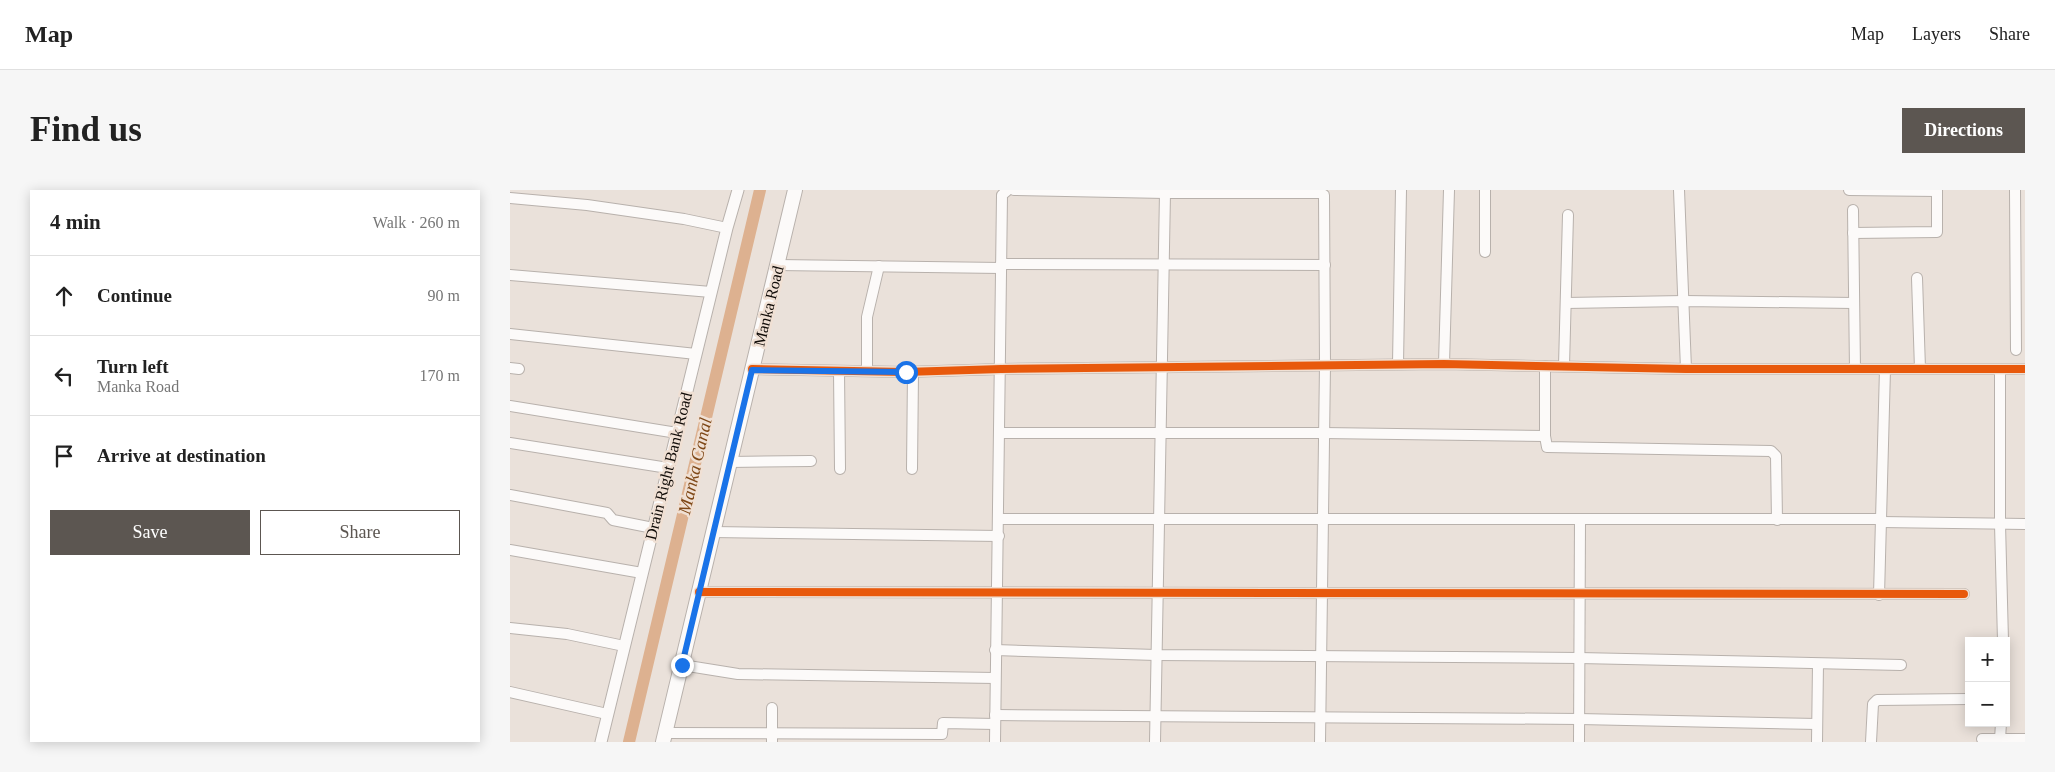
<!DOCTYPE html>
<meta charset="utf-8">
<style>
:root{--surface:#fff;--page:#f6f6f6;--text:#222;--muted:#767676;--line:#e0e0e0;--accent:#5c5651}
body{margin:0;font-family:"Times New Roman",serif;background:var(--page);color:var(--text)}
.controls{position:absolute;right:15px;bottom:15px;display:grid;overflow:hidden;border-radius:0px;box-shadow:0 2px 12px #0003}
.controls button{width:45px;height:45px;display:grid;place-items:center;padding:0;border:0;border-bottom:1px solid var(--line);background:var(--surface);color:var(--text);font:25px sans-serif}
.stop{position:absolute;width:15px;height:15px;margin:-11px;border:4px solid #1a73e8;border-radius:50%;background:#fff}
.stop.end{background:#1a73e8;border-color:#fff;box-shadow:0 1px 5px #0008}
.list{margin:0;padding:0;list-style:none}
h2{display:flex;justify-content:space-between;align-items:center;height:65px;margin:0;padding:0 20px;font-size:21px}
h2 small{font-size:16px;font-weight:400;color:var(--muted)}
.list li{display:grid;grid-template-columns:32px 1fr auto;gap:15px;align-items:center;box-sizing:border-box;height:80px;padding:0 20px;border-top:1px solid var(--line)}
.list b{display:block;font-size:19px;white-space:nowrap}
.list p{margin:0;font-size:16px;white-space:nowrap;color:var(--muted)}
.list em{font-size:16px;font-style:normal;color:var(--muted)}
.actions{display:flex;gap:10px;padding:15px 20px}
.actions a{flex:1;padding:11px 0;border:1px solid var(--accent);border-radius:0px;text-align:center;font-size:18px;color:var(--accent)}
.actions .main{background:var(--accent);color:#fff}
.icon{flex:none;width:28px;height:28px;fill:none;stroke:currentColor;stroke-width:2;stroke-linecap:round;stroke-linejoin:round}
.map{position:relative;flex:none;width:1515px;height:552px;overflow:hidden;border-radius:0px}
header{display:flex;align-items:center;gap:30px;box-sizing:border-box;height:70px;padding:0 25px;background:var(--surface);border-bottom:1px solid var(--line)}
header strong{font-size:24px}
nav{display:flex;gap:28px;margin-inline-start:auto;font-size:18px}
.intro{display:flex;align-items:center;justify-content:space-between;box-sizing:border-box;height:120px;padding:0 30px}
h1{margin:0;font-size:35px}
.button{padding:12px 22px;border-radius:0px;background:var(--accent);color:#fff;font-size:18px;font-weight:700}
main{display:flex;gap:30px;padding:0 30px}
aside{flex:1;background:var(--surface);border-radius:0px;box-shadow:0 2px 12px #0003}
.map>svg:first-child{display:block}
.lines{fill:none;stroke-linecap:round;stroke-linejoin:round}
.canal{stroke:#ddb190;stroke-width:12}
.minor-casing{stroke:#b8b1ac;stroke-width:12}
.tertiary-casing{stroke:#b8b1ac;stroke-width:13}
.secondary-casing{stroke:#b8b1ac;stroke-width:16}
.minor{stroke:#fcfaf9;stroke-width:10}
.tertiary{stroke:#fcfaf9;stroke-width:11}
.secondary{stroke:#fcfaf9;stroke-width:14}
.cycleway-casing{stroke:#f0e0d4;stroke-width:11}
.cycleway{stroke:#e8590c;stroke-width:8}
.route{stroke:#1a73e8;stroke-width:6}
.labels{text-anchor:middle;stroke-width:5;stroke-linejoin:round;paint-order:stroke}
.street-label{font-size:16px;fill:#100b07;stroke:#f0e0d4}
.water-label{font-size:18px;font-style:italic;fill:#7f4817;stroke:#f0e0d4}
</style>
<header>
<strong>Map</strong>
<nav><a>Map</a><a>Layers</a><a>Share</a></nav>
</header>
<div class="intro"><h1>Find us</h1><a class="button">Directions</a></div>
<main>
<aside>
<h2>4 min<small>Walk · 260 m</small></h2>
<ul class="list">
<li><svg class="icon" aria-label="ahead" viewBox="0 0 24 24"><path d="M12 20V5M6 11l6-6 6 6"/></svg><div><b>Continue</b></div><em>90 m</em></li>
<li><svg class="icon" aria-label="left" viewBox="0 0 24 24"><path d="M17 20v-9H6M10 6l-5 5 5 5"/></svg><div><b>Turn left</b><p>Manka Road</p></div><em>170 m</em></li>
<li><svg class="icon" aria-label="arrive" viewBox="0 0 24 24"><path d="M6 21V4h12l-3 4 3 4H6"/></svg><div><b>Arrive at destination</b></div></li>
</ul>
<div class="actions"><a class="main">Save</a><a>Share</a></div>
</aside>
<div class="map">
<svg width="1515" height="552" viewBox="0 0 1515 552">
<rect width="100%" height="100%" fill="#eae1da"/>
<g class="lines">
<polyline class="canal" points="119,552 250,0"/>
<g class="minor-casing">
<g id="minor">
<polyline points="504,0 655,3 810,3 814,5 815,175 810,552"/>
<polyline points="1169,0 1176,179"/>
<polyline points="1339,0 1427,1"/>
<polyline points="1505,0 1506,160"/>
<polyline points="0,8 77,15 174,29 217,38"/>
<polyline points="1343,20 1345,179"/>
<polyline points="1343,43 1427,42 1427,0"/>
<polyline points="975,62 975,0"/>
<polyline points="491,74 815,75"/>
<polyline points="268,75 491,78"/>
<polyline points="0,85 201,102"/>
<polyline points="1407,88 1410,179"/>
<polyline points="1056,113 1174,111 1344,113"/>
<polyline points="0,144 186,164"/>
<polyline points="888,174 891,0"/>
<polyline points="934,174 939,0"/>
<polyline points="1035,176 1035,246 1037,257 1261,261 1266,266 1267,330"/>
<polyline points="1054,176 1058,25"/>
<polyline points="0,178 9,179"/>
<polyline points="242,179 395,182 491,179 934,174 1176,179 1515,179"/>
<polyline points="1490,179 1490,334 1493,451"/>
<polyline points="329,181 330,279"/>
<polyline points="357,181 357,127 369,76"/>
<polyline points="0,216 167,243"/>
<polyline points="489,243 813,243 1035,246"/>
<polyline points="0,253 158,278"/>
<polyline points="220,272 301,271"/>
<polyline points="402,279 403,182"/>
<polyline points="0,305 97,323 103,330 143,338"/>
<polyline points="489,329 1371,329"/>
<polyline points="1371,332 1515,334"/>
<polyline points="203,342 489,346"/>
<polyline points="0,360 132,383"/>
<polyline points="189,402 1454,404"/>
<polyline points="1369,405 1375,179"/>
<polyline points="0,438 57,444 114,456"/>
<polyline points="485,460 646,465 1069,468 1391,475"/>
<polyline points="172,475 228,484 485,488"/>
<polyline points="0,502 97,524"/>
<polyline points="262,518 262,552"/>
<polyline points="485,525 1069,529 1307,534"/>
<polyline points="155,543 432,544 433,533 485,534"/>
<polyline points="1472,549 1515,549"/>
<polyline points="1490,549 1491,533"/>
<polyline points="485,552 492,5 498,0"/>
<polyline points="645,552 655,3"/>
<polyline points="1069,552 1070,330"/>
<polyline points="1307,552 1308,474"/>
<polyline points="1361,552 1363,514 1367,510 1459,509"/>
</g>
</g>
<g class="tertiary-casing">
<polyline id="tertiary" points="91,552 217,38 228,0"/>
</g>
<g class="secondary-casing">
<polyline id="secondary" points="153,552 285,0"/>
</g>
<use href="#minor" class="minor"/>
<use href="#tertiary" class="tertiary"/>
<use href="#secondary" class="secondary"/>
<g class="cycleway-casing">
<g id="cycleway">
<polyline points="242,179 395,182 491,179 934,174 1176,179 1515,179"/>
<polyline points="189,402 1454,404"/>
</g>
</g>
<use href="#cycleway" class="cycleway"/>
</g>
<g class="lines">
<polyline class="route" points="172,475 242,180 396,182"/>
</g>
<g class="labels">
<g class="street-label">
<text transform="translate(258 116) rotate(-76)" y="6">Manka Road</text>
<text transform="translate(158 276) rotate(-76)" y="6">Drain Right Bank Road</text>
</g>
<g class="water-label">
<text transform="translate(185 276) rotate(-77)" y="6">Manka Canal</text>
</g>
</g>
</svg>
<div class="controls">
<button>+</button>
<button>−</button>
</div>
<div class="stop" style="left:396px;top:182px"></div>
<div class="stop end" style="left:172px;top:475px"></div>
</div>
</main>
